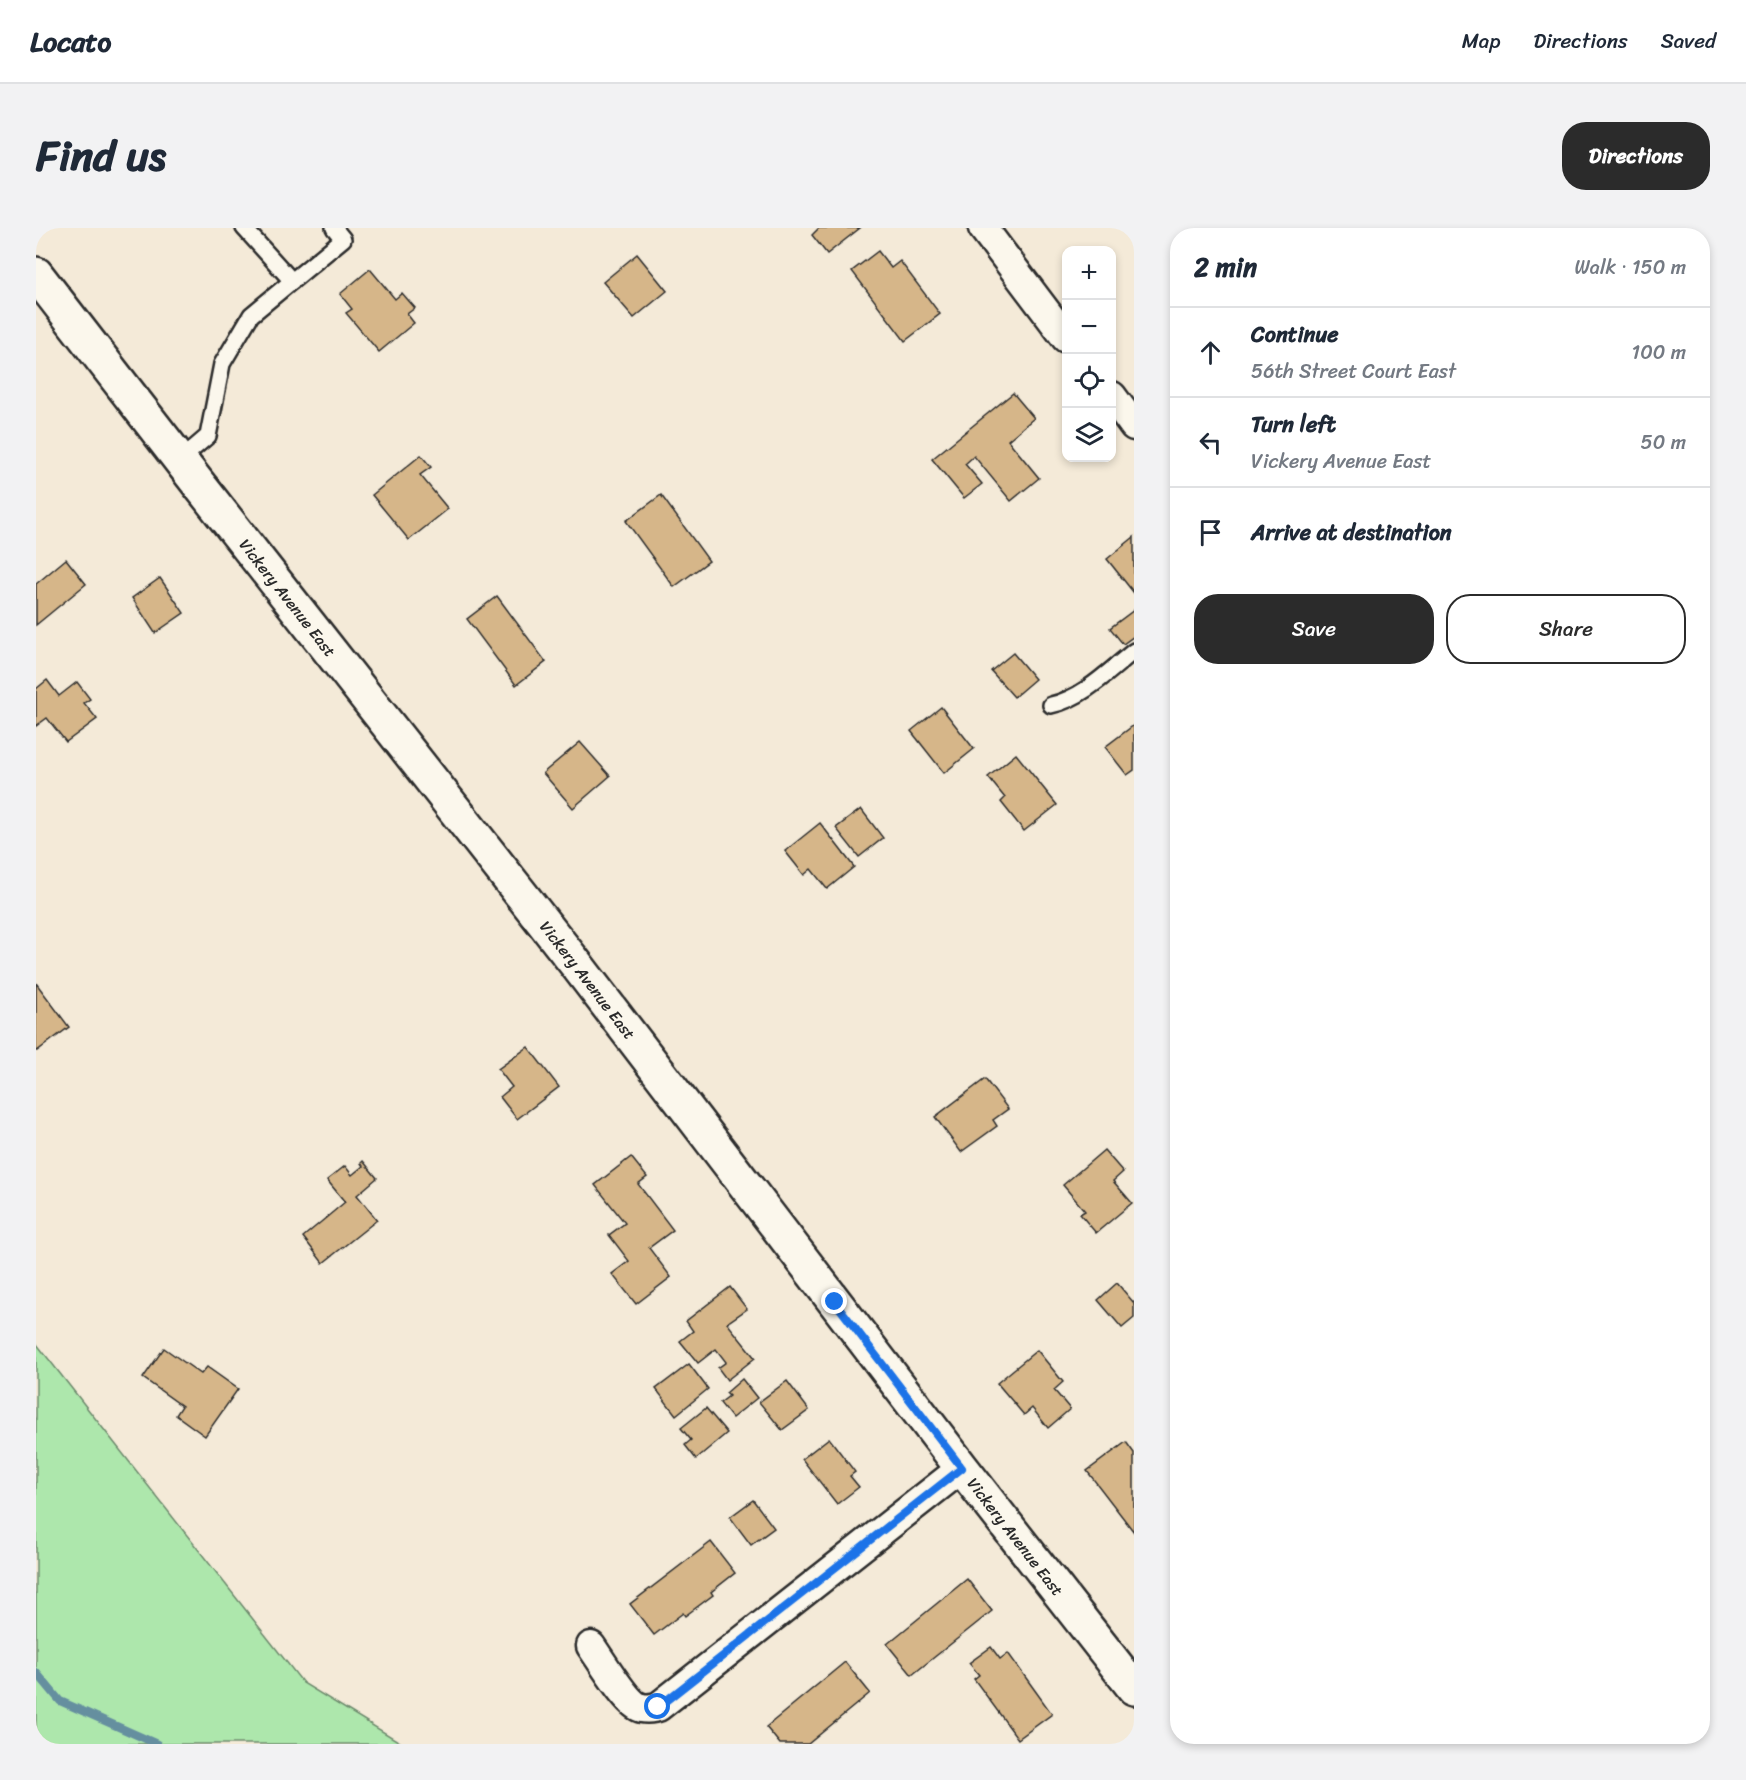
<!DOCTYPE html>
<meta charset="utf-8">
<style>
:root{--surface:#fff;--page:#f2f2f3;--text:#1f2937;--muted:#747a83;--line:#e0e1e3;--accent:#2b2b2b}
body{margin:0;font-family:Sriracha,sans-serif;background:var(--page);color:var(--text)}
.controls{position:absolute;right:18px;top:18px;display:grid;overflow:hidden;border-radius:12px;box-shadow:0 3px 9px #0003}
.controls button{width:54px;height:54px;display:grid;place-items:center;padding:0;border:0;border-bottom:2px solid var(--line);background:var(--surface);color:var(--text);font:30px sans-serif}
.stop{position:absolute;width:18px;height:18px;margin:-14px;border:4px solid #1a73e8;border-radius:50%;background:#fff}
.stop.end{background:#1a73e8;border-color:#fff;box-shadow:0 2px 6px #0008}
.list{margin:0;padding:0;list-style:none}
h2{display:flex;justify-content:space-between;align-items:center;height:78px;margin:0;padding:0 24px;font-size:26px}
h2 small{font-size:20px;font-weight:400;color:var(--muted)}
.list li{display:grid;grid-template-columns:39px 1fr auto;gap:18px;align-items:center;box-sizing:border-box;height:90px;padding:0 24px;border-top:2px solid var(--line)}
.list b{display:block;font-size:22px;white-space:nowrap}
.list p{margin:0;font-size:20px;white-space:nowrap;color:var(--muted)}
.list em{font-size:20px;font-style:normal;color:var(--muted)}
.actions{display:flex;gap:12px;padding:18px 24px}
.actions a{flex:1;padding:14px 0;border:2px solid var(--accent);border-radius:24px;text-align:center;font-size:21px;color:var(--accent)}
.actions .main{background:var(--accent);color:#fff}
.icon{flex:none;width:33px;height:33px;fill:none;stroke:currentColor;stroke-width:2;stroke-linecap:round;stroke-linejoin:round}
.map{position:relative;flex:none;width:1098px;height:1516px;overflow:hidden;border-radius:24px}
header{display:flex;align-items:center;gap:36px;box-sizing:border-box;height:84px;padding:0 30px;background:var(--surface);border-bottom:2px solid var(--line)}
header strong{font-size:28px}
nav{display:flex;gap:33px;margin-inline-start:auto;font-size:21px}
.intro{display:flex;align-items:center;justify-content:space-between;box-sizing:border-box;height:144px;padding:0 36px}
h1{margin:0;font-size:42px}
.button{padding:15px 27px;border-radius:24px;background:var(--accent);color:#fff;font-size:21px;font-weight:700}
main{display:flex;gap:36px;padding:0 36px}
aside{flex:1;background:var(--surface);border-radius:24px;box-shadow:0 3px 9px #0003}
.map>svg:first-child{display:block}
.green{fill:#ade7ac;stroke:#6c896c;stroke-width:1.5}
.lines{fill:none;stroke-linecap:round;stroke-linejoin:round}
.stream{stroke:#658f9f;stroke-width:8}
.building{fill:#d6b689;stroke:#2b2b2b;stroke-width:1.5}
.lane-casing{stroke:#2b2b2b;stroke-width:20}
.street-casing{stroke:#2b2b2b;stroke-width:33}
.secondary-casing{stroke:#2b2b2b;stroke-width:38}
.lane{stroke:#fbf7ec;stroke-width:15}
.street{stroke:#fbf7ec;stroke-width:28}
.secondary{stroke:#fbf7ec;stroke-width:33}
.route{stroke:#1a73e8;stroke-width:8}
.labels{text-anchor:middle;stroke-width:4.5;stroke-linejoin:round;paint-order:stroke}
.street-label{font-size:16px;fill:#2b2b2b;stroke:#fbf7ec}
</style>
<header>
<strong>Locato</strong>
<nav><a>Map</a><a>Directions</a><a>Saved</a></nav>
</header>
<div class="intro"><h1>Find us</h1><a class="button">Directions</a></div>
<main>
<div class="map">
<svg width="1098" height="1516" viewBox="0 0 1098 1516">
<rect width="100%" height="100%" fill="#f4ead8"/>
<filter id="ink" filterUnits="userSpaceOnUse"><feTurbulence type="fractalNoise" baseFrequency=".0167" numOctaves="2"/><feDisplacementMap in="SourceGraphic" scale="12" xChannelSelector="R" yChannelSelector="G"/><feConvolveMatrix kernelMatrix="1 2 1 2 8 2 1 2 1" color-interpolation-filters="sRGB"/></filter>
<g filter="url(#ink)">
<polygon class="green" points="0,1115 267,1455 367,1516 0,1516"/>
<g class="lines">
<polyline class="stream" points="0,1444 24,1473 121,1516"/>
</g>
<g class="building">
<polygon points="783,0 824,0 791,26 776,7"/>
<polygon points="842,23 855,40 864,33 904,86 869,113 816,43"/>
<polygon points="601,26 631,63 598,90 567,54"/>
<polygon points="334,41 359,71 366,65 379,80 371,86 378,95 343,124 310,85 316,81 304,66"/>
<polygon points="977,165 998,190 972,212 1003,250 975,273 938,228 929,236 946,256 928,270 896,231"/>
<polygon points="385,227 395,239 384,247 412,281 373,312 336,267"/>
<polygon points="625,267 673,333 638,359 590,293"/>
<polygon points="1098,309 1098,365 1071,331"/>
<polygon points="30,331 50,356 0,397 0,356"/>
<polygon points="124,350 148,385 119,405 96,370"/>
<polygon points="461,368 510,434 480,457 431,391"/>
<polygon points="1098,382 1098,408 1087,416 1074,400"/>
<polygon points="977,425 999,451 978,469 955,443"/>
<polygon points="11,452 23,468 41,454 54,471 48,475 61,491 30,514 11,490 0,498 0,461"/>
<polygon points="905,479 938,521 908,545 875,503"/>
<polygon points="1098,497 1098,542 1091,547 1069,519"/>
<polygon points="544,514 574,548 537,580 507,545"/>
<polygon points="980,526 1021,577 988,603 965,574 969,570 952,549"/>
<polygon points="825,581 847,610 823,629 800,600"/>
<polygon points="784,595 818,639 791,661 775,641 768,647 749,623"/>
<polygon points="0,755 33,799 1,823 0,823"/>
<polygon points="492,819 523,859 481,891 464,869 476,859 462,841"/>
<polygon points="949,851 972,881 957,892 961,898 925,924 899,889"/>
<polygon points="1068,922 1087,944 1077,953 1096,975 1060,1005 1044,986 1049,983 1027,957"/>
<polygon points="595,929 611,949 602,956 637,1002 613,1020 635,1049 600,1076 576,1046 593,1033 573,1007 589,995 559,957"/>
<polygon points="327,933 341,950 321,967 341,992 287,1035 267,1009 309,974 291,952 309,938 316,947 327,938 325,935"/>
<polygon points="1081,1055 1098,1075 1098,1090 1086,1100 1062,1072"/>
<polygon points="694,1059 711,1081 691,1095 719,1130 691,1152 682,1140 690,1134 680,1121 662,1135 644,1113 657,1103 650,1093"/>
<polygon points="128,1120 165,1146 171,1139 202,1161 169,1208 140,1187 146,1178 107,1150"/>
<polygon points="1001,1122 1027,1154 1018,1162 1034,1181 1012,1200 996,1180 988,1187 961,1155"/>
<polygon points="653,1136 672,1161 640,1187 620,1161"/>
<polygon points="706,1151 721,1170 696,1190 684,1175 693,1168 690,1165"/>
<polygon points="751,1153 773,1182 746,1202 723,1174"/>
<polygon points="670,1180 691,1205 660,1231 649,1217 655,1212 645,1200"/>
<polygon points="793,1210 819,1244 814,1248 823,1259 801,1276 766,1231"/>
<polygon points="1090,1214 1098,1225 1098,1304 1051,1243"/>
<polygon points="717,1272 738,1300 715,1317 694,1289"/>
<polygon points="675,1314 699,1345 675,1364 677,1367 649,1388 647,1385 618,1407 594,1376"/>
<polygon points="931,1351 956,1383 876,1447 851,1416"/>
<polygon points="955,1419 964,1431 972,1425 1016,1486 982,1511 938,1451 943,1447 933,1435"/>
<polygon points="809,1434 834,1465 772,1516 744,1516 730,1499"/>
</g>
<g class="lines">
<g class="lane-casing">
<g id="lane">
<polyline points="208,0 256,53"/>
<polyline points="144,232 172,208 186,136 215,87 307,11 298,0"/>
<path d="M 1015,477 C 1047,470 1073,443 1098,423"/>
</g>
</g>
<g class="street-casing">
<g id="street">
<polyline points="947,0 1030,110"/>
<polyline points="1076,168 1098,198"/>
<path d="M 555,1418 C 565,1432 590,1474 603,1479 C 609,1482 616,1480 622,1479 L 926,1240"/>
</g>
</g>
<g class="secondary-casing">
<g id="secondary">
<path id="s1" d="M 0,46 L 161,254 L 540,736 L 926,1240 L 1098,1460"/>
</g>
</g>
<use href="#lane" class="lane"/>
<use href="#street" class="street"/>
<use href="#secondary" class="secondary"/>
</g>
</g>
<g class="lines" filter="url(#ink)">
<polyline class="route" points="622,1479 926,1240 799,1074"/>
</g>
<g class="labels">
<g class="street-label">
<text dy="6" stroke="none"><textPath href="#s1" startOffset="410">Vickery Avenue East</textPath></text>
<text dy="6" stroke="none"><textPath href="#s1" startOffset="896">Vickery Avenue East</textPath></text>
<text dy="6" stroke="none"><textPath href="#s1" startOffset="1598">Vickery Avenue East</textPath></text>
</g>
</g>
</svg>
<div class="controls">
<button>+</button>
<button>−</button>
<button><svg class="icon" aria-label="locate" viewBox="0 0 24 24"><circle cx="12" cy="12" r="6"/><path d="M12 2v4M12 18v4M2 12h4M18 12h4"/></svg></button>
<button><svg class="icon" aria-label="layers" viewBox="0 0 24 24"><path d="M12 4l9 5-9 5-9-5zM3 14l9 5 9-5"/></svg></button>
</div>
<div class="stop" style="left:622px;top:1479px"></div>
<div class="stop end" style="left:799px;top:1074px"></div>
</div>
<aside>
<h2>2 min<small>Walk · 150 m</small></h2>
<ul class="list">
<li><svg class="icon" aria-label="ahead" viewBox="0 0 24 24"><path d="M12 20V5M6 11l6-6 6 6"/></svg><div><b>Continue</b><p>56th Street Court East</p></div><em>100 m</em></li>
<li><svg class="icon" aria-label="left" viewBox="0 0 24 24"><path d="M17 20v-9H6M10 6l-5 5 5 5"/></svg><div><b>Turn left</b><p>Vickery Avenue East</p></div><em>50 m</em></li>
<li><svg class="icon" aria-label="arrive" viewBox="0 0 24 24"><path d="M6 21V4h12l-3 4 3 4H6"/></svg><div><b>Arrive at destination</b></div></li>
</ul>
<div class="actions"><a class="main">Save</a><a>Share</a></div>
</aside>
</main>
